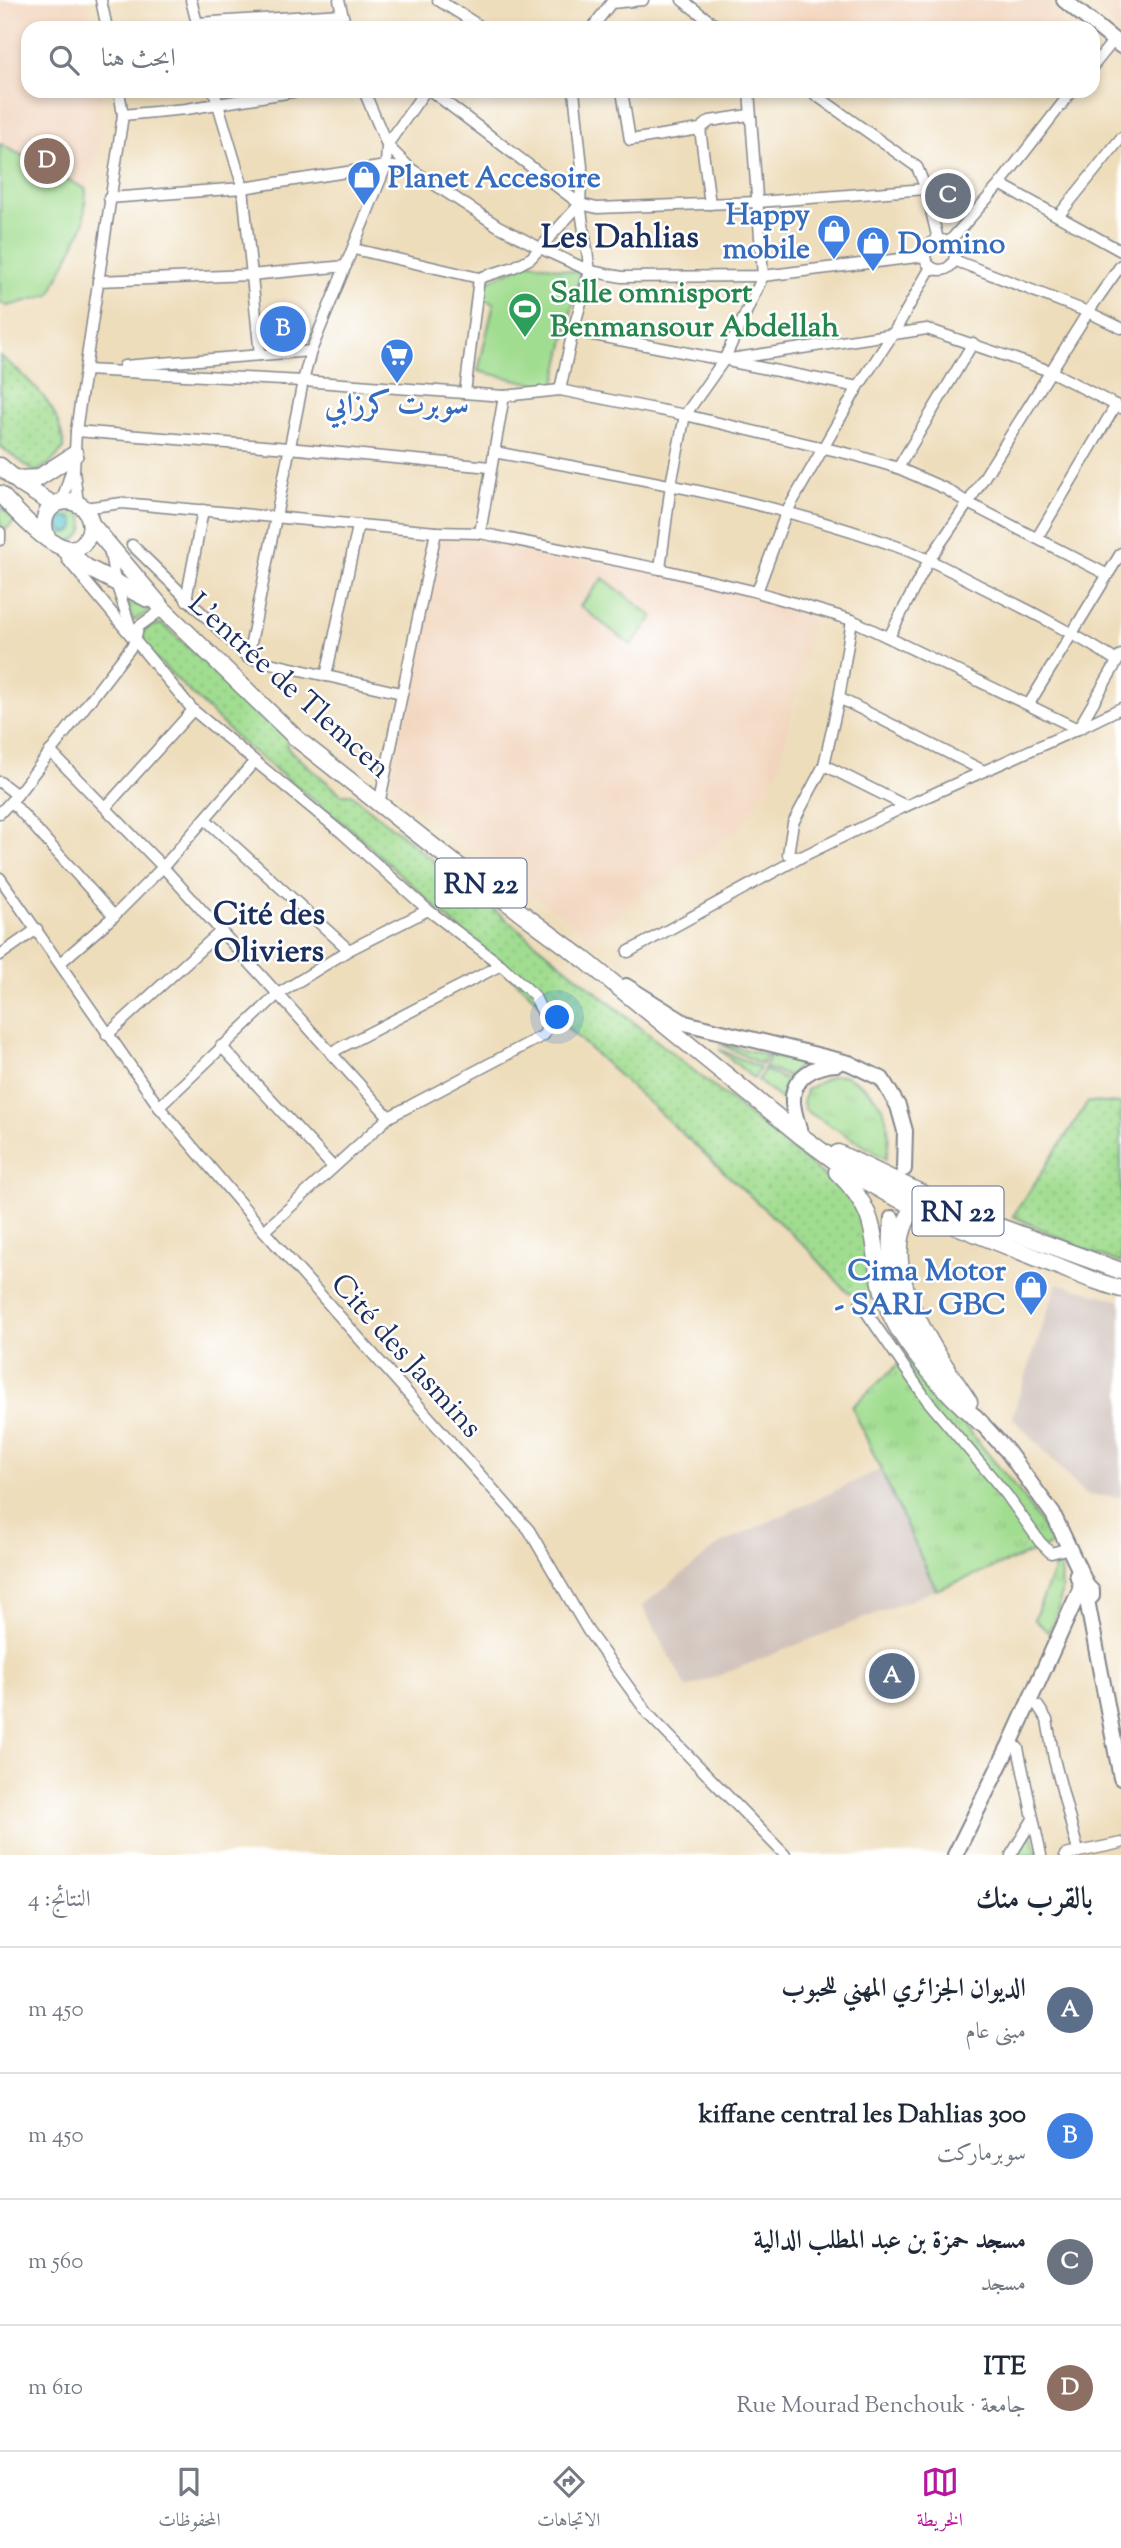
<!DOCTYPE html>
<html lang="ar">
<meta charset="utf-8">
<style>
:root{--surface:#fff;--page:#f6f6f7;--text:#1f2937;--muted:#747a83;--line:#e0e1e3;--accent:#b5179e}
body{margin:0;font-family:"Sorts Mill Goudy",Amiri,serif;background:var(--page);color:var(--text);direction:rtl}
.you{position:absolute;left:558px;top:1018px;width:24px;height:24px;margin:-18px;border:5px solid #fff;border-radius:50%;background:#1a73e8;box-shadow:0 0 0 10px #1a73e833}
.badge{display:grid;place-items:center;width:46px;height:46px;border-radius:50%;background:var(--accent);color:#fff;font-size:23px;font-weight:700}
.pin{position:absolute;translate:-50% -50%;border:4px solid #fff;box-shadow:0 2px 7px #0006}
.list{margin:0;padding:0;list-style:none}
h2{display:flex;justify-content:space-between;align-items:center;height:91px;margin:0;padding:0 28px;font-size:30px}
h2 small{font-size:23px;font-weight:400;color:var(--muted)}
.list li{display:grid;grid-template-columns:46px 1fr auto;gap:21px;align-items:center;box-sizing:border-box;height:126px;padding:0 28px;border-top:2px solid var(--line)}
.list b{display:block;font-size:26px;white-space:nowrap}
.list p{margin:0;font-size:23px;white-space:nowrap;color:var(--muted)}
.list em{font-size:23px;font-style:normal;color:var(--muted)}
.icon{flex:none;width:38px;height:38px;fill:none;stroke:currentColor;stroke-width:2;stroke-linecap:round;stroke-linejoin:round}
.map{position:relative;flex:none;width:1121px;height:1855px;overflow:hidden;direction:ltr}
.search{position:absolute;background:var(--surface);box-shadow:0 4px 10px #0003;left:21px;right:21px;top:21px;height:77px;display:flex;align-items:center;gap:18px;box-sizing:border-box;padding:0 24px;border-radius:21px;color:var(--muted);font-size:26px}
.sheet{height:595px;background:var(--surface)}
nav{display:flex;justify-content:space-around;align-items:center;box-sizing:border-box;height:98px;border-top:2px solid var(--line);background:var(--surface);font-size:19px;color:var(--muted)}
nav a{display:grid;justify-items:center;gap:4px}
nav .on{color:var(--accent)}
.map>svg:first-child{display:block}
.built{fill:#f2d5be}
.industrial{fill:#cfc1ba}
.grass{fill:url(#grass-tufts);stroke:#5e8677;stroke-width:2}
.park{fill:url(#park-dots);stroke:#5e8677;stroke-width:2}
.pitch{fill:#a1dd90;stroke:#5e8677;stroke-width:2}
.water{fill:url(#water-waves);stroke:#367894;stroke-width:2}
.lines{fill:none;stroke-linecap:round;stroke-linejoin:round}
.street-casing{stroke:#84868c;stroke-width:13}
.secondary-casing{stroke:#84868c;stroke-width:18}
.primary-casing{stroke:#84868c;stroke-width:19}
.street{stroke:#fff;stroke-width:10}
.secondary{stroke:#fff;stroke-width:14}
.primary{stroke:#fff;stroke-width:16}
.labels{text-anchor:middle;stroke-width:5;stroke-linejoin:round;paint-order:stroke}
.shield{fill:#fff;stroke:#5f6d8e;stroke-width:2}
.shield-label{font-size:28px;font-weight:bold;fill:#1b2f5e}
.shop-label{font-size:30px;font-weight:bold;fill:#366cbe;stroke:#fff;text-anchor:start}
.leisure-label{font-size:30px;font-weight:bold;fill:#27864d;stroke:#fff;text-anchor:start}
.street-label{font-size:30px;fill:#1b2f5e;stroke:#fff}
.neighbourhood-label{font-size:32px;font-weight:bold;fill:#1b2f5e;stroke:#fff}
</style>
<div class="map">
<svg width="1121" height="1855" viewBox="0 0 1121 1855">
<defs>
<pattern id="grass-tufts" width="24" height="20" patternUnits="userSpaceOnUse" patternTransform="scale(1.75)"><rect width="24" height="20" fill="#a1dd90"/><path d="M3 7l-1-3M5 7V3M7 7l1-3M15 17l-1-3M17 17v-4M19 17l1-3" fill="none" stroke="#8abe7f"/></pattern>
<pattern id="park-dots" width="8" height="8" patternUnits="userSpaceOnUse" patternTransform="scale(1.75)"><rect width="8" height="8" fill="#a1dd90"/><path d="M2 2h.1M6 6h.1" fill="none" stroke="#8abe7f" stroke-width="1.8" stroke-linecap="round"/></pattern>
<pattern id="water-waves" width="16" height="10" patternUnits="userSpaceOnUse" patternTransform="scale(1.75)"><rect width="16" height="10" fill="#52c0ca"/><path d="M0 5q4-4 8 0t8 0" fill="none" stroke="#439ca7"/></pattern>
</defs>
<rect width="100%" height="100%" fill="#fff"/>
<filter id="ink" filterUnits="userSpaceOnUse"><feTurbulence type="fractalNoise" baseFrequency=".0143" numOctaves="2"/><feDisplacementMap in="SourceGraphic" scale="14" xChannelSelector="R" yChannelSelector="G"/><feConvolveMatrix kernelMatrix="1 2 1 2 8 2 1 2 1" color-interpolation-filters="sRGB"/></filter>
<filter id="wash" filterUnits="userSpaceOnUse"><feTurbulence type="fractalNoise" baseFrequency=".00686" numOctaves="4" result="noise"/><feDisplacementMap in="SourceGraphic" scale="28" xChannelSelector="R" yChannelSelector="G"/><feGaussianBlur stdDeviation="1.57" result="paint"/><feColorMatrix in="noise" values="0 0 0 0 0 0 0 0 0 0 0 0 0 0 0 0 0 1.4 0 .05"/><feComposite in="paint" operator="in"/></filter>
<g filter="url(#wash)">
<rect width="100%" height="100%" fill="#edb"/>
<g class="built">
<polygon points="0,0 87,0 94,28 28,28 28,91 102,91 103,133 86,189 84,224 50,295 8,306 0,303"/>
<polygon points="745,0 1040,0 1062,16 1061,28 772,28 747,24"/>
<polygon points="1084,0 1121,0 1121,33"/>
<polygon points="443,538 658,572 813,615 780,767 739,828 587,935 390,787"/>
</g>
<g class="industrial">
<polygon points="1057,1283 1121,1301 1121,1497 1086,1495 1012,1417"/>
<polygon points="881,1469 936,1590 687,1688 642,1606 719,1545"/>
</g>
<g class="grass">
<polygon points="0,506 15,521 5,530 0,525"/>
<circle cx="67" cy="524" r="17"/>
<polygon points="128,595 150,611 133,621 126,597"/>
<polygon points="719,1043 767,1055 762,1065"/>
<polygon points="719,1049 760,1068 754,1079"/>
<polygon points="770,1055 802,1062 789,1077 765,1067"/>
<polygon points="764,1069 787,1081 783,1091 783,1101 758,1081"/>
<path d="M 844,1075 C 881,1093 895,1118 886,1159 L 805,1110 L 803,1103 L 806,1090 L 831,1076 Z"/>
<polygon points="907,1356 1018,1490 1054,1544 936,1590 852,1407"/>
<path d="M 1059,1559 C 1065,1581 1061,1614 1048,1632 L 1034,1619 Z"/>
<polygon points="1031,1830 1038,1855 1017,1855"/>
</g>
<g class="park">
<path d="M 0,356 C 32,381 61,407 64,449 L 49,464 L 35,472 L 0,446 Z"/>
<polygon points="162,624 288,734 287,748 341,794 351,794 854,1200 865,1224 876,1296 863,1301 845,1290 809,1250 354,832 242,743 140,643 142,635 148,627"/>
<polygon points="1088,1102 1121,1104 1121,1263 1090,1252 1013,1216"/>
</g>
<g class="pitch">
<polygon points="0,144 86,189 84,224 50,295 8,306 0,303"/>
<polygon points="529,262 580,273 554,388 478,371 494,303 479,299 482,284"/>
<polygon points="603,578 653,617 631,645 580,606"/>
</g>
<circle class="water" cx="67" cy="525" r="8"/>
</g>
<g filter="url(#ink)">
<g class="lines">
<g class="street-casing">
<g id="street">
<polyline points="101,0 107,28"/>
<polyline points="191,0 198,27"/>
<polyline points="339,0 346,28"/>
<polyline points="438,0 483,28"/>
<polyline points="682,0 719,28"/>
<polyline points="197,23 342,14"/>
<polyline points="592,28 611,3 643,0"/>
<polyline points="1093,66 1114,40"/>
<polyline points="214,91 243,188 260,355"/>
<polyline points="364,91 387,145 411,169"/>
<polyline points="622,91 630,140 700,129 710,121 749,115"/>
<polyline points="810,91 917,167 926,189 938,240"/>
<polyline points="123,115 186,109 299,91"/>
<polyline points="700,129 710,204"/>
<polyline points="1000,184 1121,251"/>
<polyline points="109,198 243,188 386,166 411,169 498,226 540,248 590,271 622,277 763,276 925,256"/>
<polyline points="580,204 597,208 758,202 926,189"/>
<polyline points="1059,215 1121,138"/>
<circle cx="940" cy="255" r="15"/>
<polyline points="948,243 1000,184 1072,91"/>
<polyline points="354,249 479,278 514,267 531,258 580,204 431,91"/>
<polyline points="954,260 1088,312 1121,328"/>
<polyline points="98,281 250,275 346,266"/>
<polyline points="573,331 724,360 927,329 1050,371 1121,408"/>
<polyline points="732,362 858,387"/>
<polyline points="124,366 311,351"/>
<polyline points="85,370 303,381 504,396 560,390 685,415 858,456 898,468 946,489 968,503 1108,575"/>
<polyline points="560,390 573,331 590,271 580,204 582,167 574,91"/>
<polyline points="465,393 479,278"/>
<polyline points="76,431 288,448 490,467"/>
<path d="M 494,452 C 631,477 770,500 901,548 C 928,558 953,572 978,585 C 1026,609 1072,632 1117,661"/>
<polyline points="898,468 973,343"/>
<polyline points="62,501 72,468"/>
<polyline points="78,503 74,471 76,431 123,115 119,91"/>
<polyline points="84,508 122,503 436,532"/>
<polyline points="0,532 0,540"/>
<polyline points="480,533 504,396"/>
<polyline points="1037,538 1116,405"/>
<polyline points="132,545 248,658 401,693"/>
<polyline points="109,548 115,580 133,635"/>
<polyline points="67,559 193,710 342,833 428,910 501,965 534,995 548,1024 544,1035 389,1117 264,1231"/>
<polyline points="660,569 671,484 685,415 724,360 763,276 749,91"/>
<polyline points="757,592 786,513 858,387 893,334 931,267"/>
<polyline points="186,600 203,510"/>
<polyline points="889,637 929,560 968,503 1088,312 1121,265"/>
<polyline points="248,658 303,381 311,351 386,166 387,145 425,91"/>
<polyline points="326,676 358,526"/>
<polyline points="839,698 984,771"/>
<polyline points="1029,704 1121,553"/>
<polyline points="50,751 163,867 389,1117"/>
<polyline points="824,765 906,806"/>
<polyline points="0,782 17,795"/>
<polyline points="11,801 114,916"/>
<polyline points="379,804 436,532 480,533 660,569 757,592 852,620 1078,729 1121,708"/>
<polyline points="106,807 193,710"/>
<polyline points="0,813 17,795 135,642 138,627 163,609"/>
<polyline points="205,819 349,950"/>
<polyline points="801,857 788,854 793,823 824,765 839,698 852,620"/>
<polyline points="0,878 159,1107 264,1231 529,1530 588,1631 649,1715 785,1855"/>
<polyline points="628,952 801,857 906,806 1078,729 1121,655"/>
<polyline points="0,955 37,929"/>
<polyline points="60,963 114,916 163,867 254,762"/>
<polyline points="107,1035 221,931"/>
<polyline points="221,1046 332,1166"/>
<polyline points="332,1052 501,965"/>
<polyline points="159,1107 278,994 349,950 428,910"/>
<polyline points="860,1303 927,1400 1006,1494 1040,1542 1051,1553 1069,1548"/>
<polyline points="1038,1706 1047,1720 1054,1759 1078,1851"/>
<polyline points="1018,1748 1041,1855"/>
<polyline points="1011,1855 1033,1819"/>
<polyline points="1065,1855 1121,1843"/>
</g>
</g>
<g class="secondary-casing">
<g id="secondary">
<polyline points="1064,0 1121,46"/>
<polyline points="626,986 685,1023 849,1063 882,1079 898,1106 905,1131 904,1169"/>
<path d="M 801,1136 C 798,1125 794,1114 793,1103 C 791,1077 815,1065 837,1064"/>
<path d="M 892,1218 C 885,1285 904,1323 943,1375"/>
<polyline points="975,1416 1007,1451 1053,1514 1087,1586 1092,1591 1092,1596 1087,1600 1121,1778"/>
<polyline points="955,1855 1010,1744 1078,1594 1081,1587 1077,1574"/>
</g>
</g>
<g class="primary-casing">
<g id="primary">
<polyline points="0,466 22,485 54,505"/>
<polyline points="16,479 38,478 75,454"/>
<path d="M 0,494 C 16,510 71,578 89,534 C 93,524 90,516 84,508 C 61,489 34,513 48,539"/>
<polyline points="91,524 163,609 297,739 457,865 585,960 801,1136 853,1174 890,1195 954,1225 1090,1279 1121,1289"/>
<polyline points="63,548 86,567 148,599"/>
<polyline points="838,1153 967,1215 1121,1271"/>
<path d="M 837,1172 C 888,1221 867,1248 887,1305 C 901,1345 949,1396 981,1423"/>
<path d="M 915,1207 C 869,1265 937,1353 969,1402"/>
</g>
</g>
<use href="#street" class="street"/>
<use href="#secondary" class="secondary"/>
<use href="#primary" class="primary"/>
</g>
</g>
<defs>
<g id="shop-pin" transform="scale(1.75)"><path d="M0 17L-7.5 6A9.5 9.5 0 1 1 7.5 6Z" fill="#3f7fe0" stroke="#fff"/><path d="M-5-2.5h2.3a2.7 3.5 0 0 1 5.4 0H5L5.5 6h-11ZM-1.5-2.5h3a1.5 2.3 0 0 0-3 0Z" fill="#fff"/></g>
<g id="stadium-pin" transform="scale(1.75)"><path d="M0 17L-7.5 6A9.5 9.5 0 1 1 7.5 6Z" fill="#2e9e5b" stroke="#fff"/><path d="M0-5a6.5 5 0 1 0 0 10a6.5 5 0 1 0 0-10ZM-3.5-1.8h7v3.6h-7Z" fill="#fff"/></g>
<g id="supermarket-pin" transform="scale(1.75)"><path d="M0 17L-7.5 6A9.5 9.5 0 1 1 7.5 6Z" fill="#3f7fe0" stroke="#fff"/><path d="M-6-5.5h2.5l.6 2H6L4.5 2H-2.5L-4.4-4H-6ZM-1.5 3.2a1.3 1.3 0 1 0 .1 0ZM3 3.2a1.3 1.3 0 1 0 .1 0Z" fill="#fff"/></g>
</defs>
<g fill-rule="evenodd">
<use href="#shop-pin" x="364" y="177"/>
<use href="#shop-pin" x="834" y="231"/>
<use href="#shop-pin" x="873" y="243"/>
<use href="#stadium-pin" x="525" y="309"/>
<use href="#supermarket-pin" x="397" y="355"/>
<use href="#shop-pin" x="1031" y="1287"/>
</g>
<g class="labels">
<g class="shield">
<rect x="435.5" y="858.5" width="91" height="49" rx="5"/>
<rect x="912.5" y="1186.5" width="91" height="49" rx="5"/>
</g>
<g class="shield-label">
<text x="481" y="893">RN 22</text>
<text x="958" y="1221">RN 22</text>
</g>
<g class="shop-label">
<text x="388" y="187">Planet Accesoire</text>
<text x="810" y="224" text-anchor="end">Happy<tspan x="810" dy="34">mobile</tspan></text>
<text x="898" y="253">Domino</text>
<text x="397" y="414" text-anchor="middle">سوبرت كرزابي</text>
<text x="1006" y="1280" text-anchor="end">Cima Motor<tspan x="1006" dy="34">- SARL GBC</tspan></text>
</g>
<g class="leisure-label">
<text x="550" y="302">Salle omnisport<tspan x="550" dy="34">Benmansour Abdellah</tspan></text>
</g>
<g class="street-label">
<text transform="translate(290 685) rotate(42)" y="10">L'entrée de Tlemcen</text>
<text transform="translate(407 1355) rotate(48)" y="10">Cité des Jasmins</text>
</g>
<g class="neighbourhood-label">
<text x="620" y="247">Les Dahlias</text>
<text x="269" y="924">Cité des<tspan x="269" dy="37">Oliviers</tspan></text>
</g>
</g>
</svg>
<div class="you"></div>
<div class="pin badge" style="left:892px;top:1676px;background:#5c6f8a">A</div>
<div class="pin badge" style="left:283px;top:329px;background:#3f7fe0">B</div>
<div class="pin badge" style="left:948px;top:196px;background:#6b7280">C</div>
<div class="pin badge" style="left:47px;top:161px;background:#8d6e63">D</div>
<div class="search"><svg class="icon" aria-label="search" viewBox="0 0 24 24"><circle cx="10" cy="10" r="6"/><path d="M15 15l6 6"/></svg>ابحث هنا</div>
</div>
<section class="sheet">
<h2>بالقرب منك<small>النتائج: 4</small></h2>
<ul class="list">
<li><span class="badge" style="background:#5c6f8a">A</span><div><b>الديوان الجزائري المهني للحبوب</b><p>مبنى عام</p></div><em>450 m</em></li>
<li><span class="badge" style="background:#3f7fe0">B</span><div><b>300 kiffane central les Dahlias</b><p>سوبرماركت</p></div><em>450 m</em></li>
<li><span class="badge" style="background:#6b7280">C</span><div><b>مسجد حمزة بن عبد المطلب الدالية</b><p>مسجد</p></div><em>560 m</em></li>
<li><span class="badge" style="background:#8d6e63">D</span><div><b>ITE</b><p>جامعة · Rue Mourad Benchouk</p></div><em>610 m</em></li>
</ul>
</section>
<nav>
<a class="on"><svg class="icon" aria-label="map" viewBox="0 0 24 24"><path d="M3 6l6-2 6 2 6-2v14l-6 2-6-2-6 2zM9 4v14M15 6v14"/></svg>الخريطة</a>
<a><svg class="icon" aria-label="directions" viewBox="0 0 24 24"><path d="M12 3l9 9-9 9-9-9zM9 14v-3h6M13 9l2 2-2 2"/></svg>الاتجاهات</a>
<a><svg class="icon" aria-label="saved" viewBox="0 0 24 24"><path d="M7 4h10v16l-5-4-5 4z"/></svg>المحفوظات</a>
</nav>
